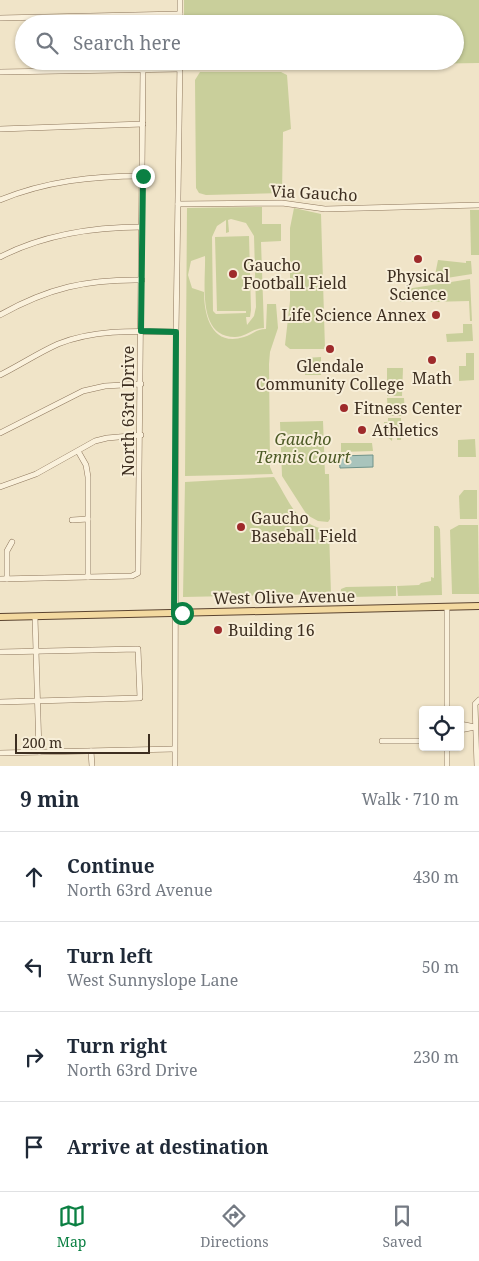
<!DOCTYPE html>
<meta charset="utf-8">
<style>
:root{--surface:#fff;--page:#f6f6f7;--text:#1f2937;--muted:#747a83;--line:#e0e1e3;--accent:#0b8043}
body{margin:0;font-family:"Noto Serif",serif;background:var(--page);color:var(--text)}
.controls{position:absolute;right:15px;bottom:15px;display:grid;overflow:hidden;border-radius:5px;box-shadow:0 1px 4px #0004}
.controls button{width:45px;height:45px;display:grid;place-items:center;padding:0;border:0;border-bottom:1px solid var(--line);background:var(--surface);color:var(--text);font:25px sans-serif}
.scale{position:absolute;left:15px;bottom:12px;width:135px;box-sizing:border-box;padding-left:5px;border:2px solid #3d2e20;border-top:0;font-size:14px;line-height:18px;white-space:nowrap;color:#3d2e20;-webkit-text-stroke:4px #f7eed8;paint-order:stroke}
.stop{position:absolute;width:15px;height:15px;margin:-11px;border:4px solid #0b8043;border-radius:50%;background:#fff}
.stop.end{background:#0b8043;border-color:#fff;box-shadow:0 1px 5px #0008}
.list{margin:0;padding:0;list-style:none}
h2{display:flex;justify-content:space-between;align-items:center;height:65px;margin:0;padding:0 20px;font-size:21px}
h2 small{font-size:16px;font-weight:400;color:var(--muted)}
.list li{display:grid;grid-template-columns:32px 1fr auto;gap:15px;align-items:center;box-sizing:border-box;height:90px;padding:0 20px;border-top:1px solid var(--line)}
.list b{display:block;font-size:19px;white-space:nowrap}
.list p{margin:0;font-size:16px;white-space:nowrap;color:var(--muted)}
.list em{font-size:16px;font-style:normal;color:var(--muted)}
.icon{flex:none;width:28px;height:28px;fill:none;stroke:currentColor;stroke-width:2;stroke-linecap:round;stroke-linejoin:round}
.map{position:relative;flex:none;width:479px;height:766px;overflow:hidden}
.search{position:absolute;background:var(--surface);box-shadow:0 1px 4px #0004;left:15px;right:15px;top:15px;height:55px;display:flex;align-items:center;gap:12px;box-sizing:border-box;padding:0 18px;border-radius:28px;color:var(--muted);font-size:19px}
.sheet{height:425px;background:var(--surface)}
nav{display:flex;justify-content:space-around;align-items:center;box-sizing:border-box;height:70px;border-top:1px solid var(--line);background:var(--surface);font-size:14px;color:var(--muted)}
nav a{display:grid;justify-items:center;gap:2px}
nav .on{color:var(--accent)}
.map>svg:first-child{display:block}
.green{fill:#c9cf9b;fill-rule:evenodd}
.water{fill:#a9c4bc;stroke:#6f938a}
.lines{fill:none;stroke-linecap:round;stroke-linejoin:round}
.minor-casing{stroke:#8d765c;stroke-width:6}
.major-casing{stroke:#5b4430;stroke-width:8}
.minor{stroke:#faf1dc;stroke-width:5}
.major{stroke:#f3d9a0;stroke-width:6}
.route{stroke:#0b8043;stroke-width:6}
.poi-dot{fill:#9e2a2b;stroke:#f7eed8;stroke-width:2}
.labels{text-anchor:middle;stroke-width:4;stroke-linejoin:round;paint-order:stroke}
.street-label{font-size:16px;fill:#3d2e20;stroke:#f7eed8}
.poi-label{font-size:16px;fill:#3d2e20;stroke:#f7eed8;text-anchor:start}
.park-label{font-size:16px;font-style:italic;fill:#4d5a26;stroke:#f7eed8}
</style>
<div class="map">
<svg width="479" height="766" viewBox="0 0 479 766">
<rect width="100%" height="100%" fill="#f0e4c8"/>
<g class="green">
<polygon points="184,0 479,0 479,63 184,68 184,61 455,61 455,24 184,24"/>
<polygon points="200,72 281,72 287,75 291,129 283,132 282,193 206,195 199,193 196,188 195,80"/>
<path d="M 262,207 L 262,224 L 281,224 L 281,241 L 261,242 L 264,328 C 253,328 246,337 235,337 C 196,337 206,281 205,256 L 191,261 L 188,275 L 192,288 L 204,292 C 204,316 212,347 244,337 C 253,334 256,329 266,329 L 267,304 L 276,304 L 278,328 L 270,352 L 269,364 L 270,467 L 273,474 L 185,476 L 187,208 ZM 231,219 L 246,223 L 254,236 L 256,307 L 254,316 L 247,325 L 246,317 L 250,317 L 251,310 L 249,236 L 215,237 L 217,311 L 246,311 L 246,313 L 216,314 L 213,311 L 212,237 L 217,226 L 226,220 L 226,233 L 229,232 L 228,220 Z"/>
<polygon points="294,208 321,214 325,349 290,349 285,345 290,301 290,228"/>
<polygon points="470,210 479,210 479,255 471,255"/>
<polygon points="438,260 466,263 466,261 471,261 472,274 434,280"/>
<polygon points="470,279 472,321 470,321 469,301 430,302 429,297 415,297 414,302 400,302 400,290"/>
<polygon points="463,324 472,324 473,341 447,342 446,334 463,333"/>
<polygon points="466,353 474,353 474,380 459,381 459,366 466,366"/>
<polygon points="321,357 321,375 305,375 305,358"/>
<polygon points="387,368 403,368 402,396 387,396"/>
<polygon points="387,398 404,398 405,416 388,416"/>
<polygon points="388,418 401,418 401,426 405,427 401,430 401,440 397,440 397,433 393,429 392,441 384,434 384,422 388,422"/>
<polygon points="323,421 325,474 329,474 330,519 328,522 318,521 307,515 282,476 280,422"/>
<polygon points="475,439 476,457 458,457 458,440"/>
<polygon points="341,443 372,443 373,451 341,452"/>
<path d="M 274,477 C 291,503 295,525 329,530 L 331,594 L 183,597 L 185,482 Z"/>
<polygon points="464,490 477,490 477,519 460,519 459,496"/>
<polygon points="459,525 478,525 479,594 452,594 450,530"/>
<polygon points="434,526 438,526 440,529 442,595 398,596 397,586 419,585 421,583 431,581 431,577 434,578"/>
<polygon points="396,586 396,596 351,597 344,599 340,597 341,589 346,587"/>
</g>
<polygon class="water" points="373,455 373,467 340,468 339,456"/>
<g class="lines">
<g class="minor-casing">
<g id="minor">
<polyline points="0,18 180,14"/>
<polyline points="180,24 180,0"/>
<polyline points="0,72 180,69"/>
<polyline points="0,129 143,124"/>
<path d="M 0,200 C 46,181 93,176 143,176"/>
<polyline points="178,204 282,203 325,209 479,205"/>
<path d="M 0,257 C 45,234 93,227 142,227"/>
<path d="M 0,315 C 48,288 87,279 142,280"/>
<path d="M 0,375 C 20,365 38,353 58,344 C 95,329 136,331 176,332"/>
<polyline points="0,433 83,391 105,386 141,384"/>
<polyline points="78,451 86,465 88,477 88,577"/>
<polyline points="0,487 36,474 95,441 107,438 141,435"/>
<polyline points="72,520 88,519"/>
<polyline points="0,579 132,576 138,573 143,69"/>
<polyline points="7,579 7,551 12,542"/>
<polyline points="35,617 39,752"/>
<polyline points="0,652 138,649 140,698 0,702"/>
<polyline points="447,710 447,607"/>
<polyline points="460,724 475,727"/>
<polyline points="460,730 475,727"/>
<polyline points="382,741 423,741"/>
<polyline points="447,747 447,766"/>
<polyline points="91,751 92,766"/>
<polyline points="0,753 174,749"/>
<polyline points="175,766 176,332 180,61"/>
<polyline points="477,766 475,704 479,700"/>
</g>
</g>
<g class="major-casing">
<polyline id="major" points="0,617 479,606"/>
</g>
<use href="#minor" class="minor"/>
<use href="#major" class="major"/>
</g>
<g class="lines">
<polyline class="route" points="143,176 141,331 176,332 174,613 182,613"/>
</g>
<g class="poi-dot">
<circle cx="418" cy="259" r="5"/>
<circle cx="233" cy="274" r="5"/>
<circle cx="436" cy="315" r="5"/>
<circle cx="330" cy="349" r="5"/>
<circle cx="432" cy="360" r="5"/>
<circle cx="344" cy="408" r="5"/>
<circle cx="362" cy="430" r="5"/>
<circle cx="241" cy="527" r="5"/>
<circle cx="218" cy="630" r="5"/>
</g>
<g class="labels">
<g class="street-label">
<text transform="translate(314 193) rotate(3)" y="6">Via Gaucho</text>
<text transform="translate(128 411) rotate(-90)" y="6">North 63rd Drive</text>
<text transform="translate(284 597) rotate(-1)" y="6">West Olive Avenue</text>
</g>
<g class="poi-label">
<text x="243" y="271">Gaucho<tspan x="243" dy="18">Football Field</tspan></text>
<text x="418" y="282" text-anchor="middle">Physical<tspan x="418" dy="18">Science</tspan></text>
<text x="426" y="321" text-anchor="end">Life Science Annex</text>
<text x="330" y="372" text-anchor="middle">Glendale<tspan x="330" dy="18">Community College</tspan></text>
<text x="432" y="384" text-anchor="middle">Math</text>
<text x="354" y="414">Fitness Center</text>
<text x="372" y="436">Athletics</text>
<text x="251" y="524">Gaucho<tspan x="251" dy="18">Baseball Field</tspan></text>
<text x="228" y="636">Building 16</text>
</g>
<g class="park-label">
<text x="303" y="445">Gaucho<tspan x="303" dy="18">Tennis Court</tspan></text>
</g>
</g>
</svg>
<div class="controls">
<button><svg class="icon" aria-label="locate" viewBox="0 0 24 24"><circle cx="12" cy="12" r="6"/><path d="M12 2v4M12 18v4M2 12h4M18 12h4"/></svg></button>
</div>
<div class="scale">200 m</div>
<div class="stop" style="left:182px;top:613px"></div>
<div class="stop end" style="left:143px;top:176px"></div>
<div class="search"><svg class="icon" aria-label="search" viewBox="0 0 24 24"><circle cx="10" cy="10" r="6"/><path d="M15 15l6 6"/></svg>Search here</div>
</div>
<section class="sheet">
<h2>9 min<small>Walk · 710 m</small></h2>
<ul class="list">
<li><svg class="icon" aria-label="ahead" viewBox="0 0 24 24"><path d="M12 20V5M6 11l6-6 6 6"/></svg><div><b>Continue</b><p>North 63rd Avenue</p></div><em>430 m</em></li>
<li><svg class="icon" aria-label="left" viewBox="0 0 24 24"><path d="M17 20v-9H6M10 6l-5 5 5 5"/></svg><div><b>Turn left</b><p>West Sunnyslope Lane</p></div><em>50 m</em></li>
<li><svg class="icon" aria-label="right" viewBox="0 0 24 24"><path d="M7 20v-9h11M14 6l5 5-5 5"/></svg><div><b>Turn right</b><p>North 63rd Drive</p></div><em>230 m</em></li>
<li><svg class="icon" aria-label="arrive" viewBox="0 0 24 24"><path d="M6 21V4h12l-3 4 3 4H6"/></svg><div><b>Arrive at destination</b></div></li>
</ul>
</section>
<nav>
<a class="on"><svg class="icon" aria-label="map" viewBox="0 0 24 24"><path d="M3 6l6-2 6 2 6-2v14l-6 2-6-2-6 2zM9 4v14M15 6v14"/></svg>Map</a>
<a><svg class="icon" aria-label="directions" viewBox="0 0 24 24"><path d="M12 3l9 9-9 9-9-9zM9 14v-3h6M13 9l2 2-2 2"/></svg>Directions</a>
<a><svg class="icon" aria-label="saved" viewBox="0 0 24 24"><path d="M7 4h10v16l-5-4-5 4z"/></svg>Saved</a>
</nav>
